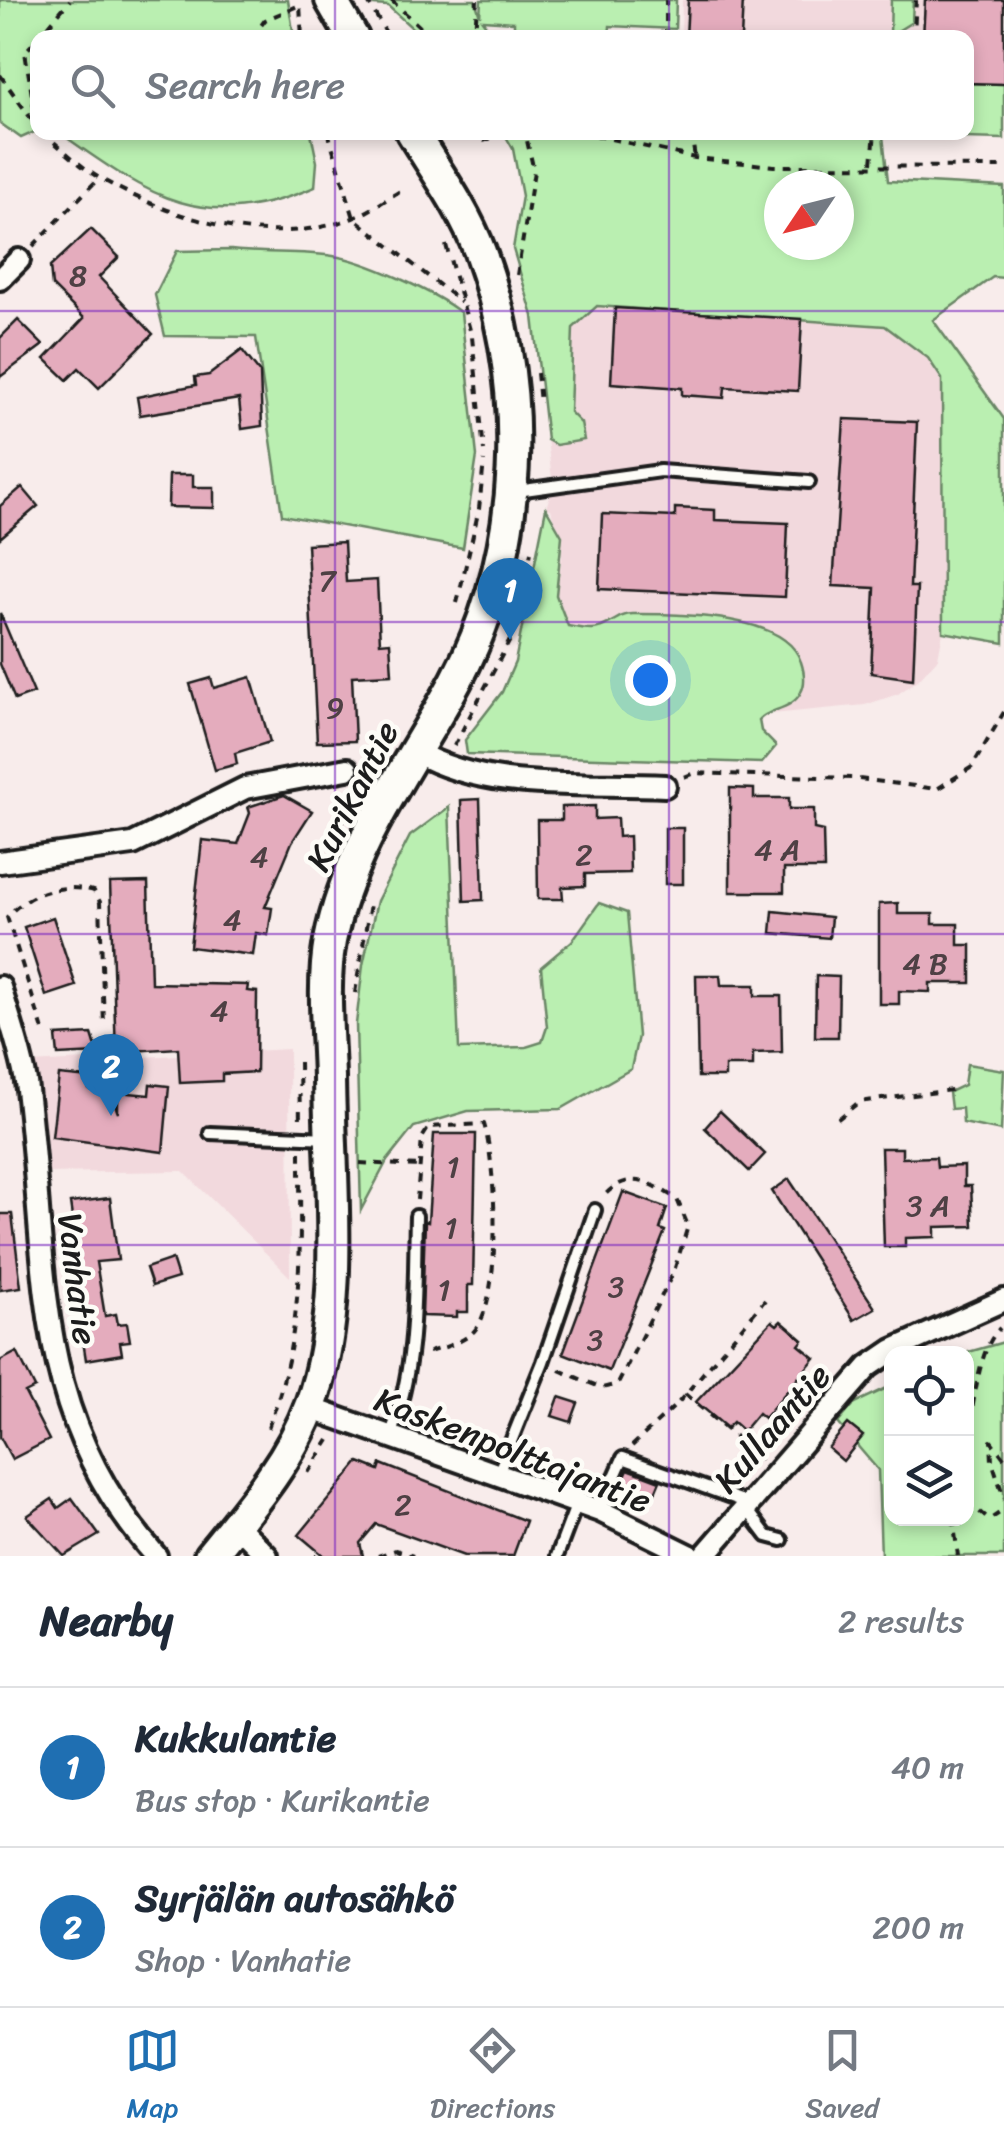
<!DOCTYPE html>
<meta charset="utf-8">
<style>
:root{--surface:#fff;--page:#f6f6f7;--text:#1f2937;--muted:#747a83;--line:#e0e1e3;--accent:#1f6fb2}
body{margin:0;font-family:Sriracha,sans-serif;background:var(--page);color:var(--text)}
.controls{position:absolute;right:30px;bottom:30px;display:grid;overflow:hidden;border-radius:20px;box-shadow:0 5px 15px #0003}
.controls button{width:90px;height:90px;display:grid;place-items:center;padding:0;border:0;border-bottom:2px solid var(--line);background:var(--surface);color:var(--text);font:50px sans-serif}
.compass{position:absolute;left:764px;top:170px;width:90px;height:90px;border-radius:50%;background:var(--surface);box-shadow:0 5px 15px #0003;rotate:235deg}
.you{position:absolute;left:650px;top:680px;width:35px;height:35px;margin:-25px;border:8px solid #fff;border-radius:50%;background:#1a73e8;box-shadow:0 0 0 15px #1a73e833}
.badge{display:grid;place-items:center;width:65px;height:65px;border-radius:50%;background:var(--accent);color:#fff;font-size:32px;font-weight:700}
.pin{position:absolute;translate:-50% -82px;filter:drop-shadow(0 2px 5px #0008)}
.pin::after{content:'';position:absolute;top:52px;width:35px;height:30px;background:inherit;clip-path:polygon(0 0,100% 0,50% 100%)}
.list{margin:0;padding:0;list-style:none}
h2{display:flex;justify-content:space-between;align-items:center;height:130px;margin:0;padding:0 40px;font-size:42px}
h2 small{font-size:32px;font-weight:400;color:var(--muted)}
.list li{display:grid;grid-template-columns:65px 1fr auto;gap:30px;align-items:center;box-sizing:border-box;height:160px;padding:0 40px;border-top:2px solid var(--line)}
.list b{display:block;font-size:38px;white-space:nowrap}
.list p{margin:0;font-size:32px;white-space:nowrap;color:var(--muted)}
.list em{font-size:32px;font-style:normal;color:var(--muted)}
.icon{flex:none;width:55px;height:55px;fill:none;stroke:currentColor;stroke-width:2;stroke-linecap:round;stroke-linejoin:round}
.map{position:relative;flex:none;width:1004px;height:1556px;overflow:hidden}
.search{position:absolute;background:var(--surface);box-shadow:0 5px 15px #0003;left:30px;right:30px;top:30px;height:110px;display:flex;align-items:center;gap:25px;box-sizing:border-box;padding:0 35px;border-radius:20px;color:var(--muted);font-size:38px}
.sheet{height:450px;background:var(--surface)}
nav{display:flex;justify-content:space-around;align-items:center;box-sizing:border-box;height:140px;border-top:2px solid var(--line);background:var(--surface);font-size:28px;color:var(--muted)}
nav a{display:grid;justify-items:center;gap:5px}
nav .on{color:var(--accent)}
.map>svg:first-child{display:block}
.built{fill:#f2d9dd}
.green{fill:#baefb1;stroke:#6b8666;stroke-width:2.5;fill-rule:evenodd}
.building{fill:#e4acbd;stroke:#1c1c1c;stroke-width:2.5}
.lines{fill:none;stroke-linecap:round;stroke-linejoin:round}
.service-casing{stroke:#1c1c1c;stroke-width:18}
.minor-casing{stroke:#1c1c1c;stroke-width:28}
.secondary-casing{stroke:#1c1c1c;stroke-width:38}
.path{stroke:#1c1c1c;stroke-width:4;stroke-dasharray:8 8;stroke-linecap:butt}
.service{stroke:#fdfcf7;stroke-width:10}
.minor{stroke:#fdfcf7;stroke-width:20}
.secondary{stroke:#fdfcf7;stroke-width:30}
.grid{fill:none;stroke:#7b2cbf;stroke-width:2.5;stroke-opacity:0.55}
.labels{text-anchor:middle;stroke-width:9;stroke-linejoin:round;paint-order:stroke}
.number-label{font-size:30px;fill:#4e4044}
.street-label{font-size:35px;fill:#1c1c1c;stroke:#fdfcf7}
</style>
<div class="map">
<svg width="1004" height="1556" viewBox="0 0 1004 1556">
<rect width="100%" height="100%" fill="#f8eceb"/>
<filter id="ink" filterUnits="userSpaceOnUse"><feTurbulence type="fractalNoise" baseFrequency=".01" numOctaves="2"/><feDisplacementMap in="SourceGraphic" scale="20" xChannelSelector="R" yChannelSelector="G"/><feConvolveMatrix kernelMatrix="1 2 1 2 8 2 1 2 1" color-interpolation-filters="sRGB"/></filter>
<g filter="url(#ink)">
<g class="built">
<polygon points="682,0 1004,0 966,38 681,38"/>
<polygon points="597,306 885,326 928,358 942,379 943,632 938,658 918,680 898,694 865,705 772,714 787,706 756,624 629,614 600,629 567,626 556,595 562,556 551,509 546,508 553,486 547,440 556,445 570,412 573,328"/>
<polygon points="289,1049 290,1277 183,1171 39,1173 30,1063"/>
</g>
<g class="green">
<polygon points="0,0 288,0 294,37 38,38 37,131 21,138 0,123"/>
<polygon points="372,0 475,0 480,16 481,0 676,0 675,29 610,26 609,37 514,38 514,22 482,20 495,37 422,37 388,6 374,5"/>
<polygon points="891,0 913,0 912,22 891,35 894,37 886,37 890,35"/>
<path d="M 967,83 L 1004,84 L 1004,139 L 883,136 L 888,181 L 1004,187 L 1004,278 L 993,277 L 933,320 L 1004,419 L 1004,643 L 943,632 L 942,379 L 928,358 L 885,326 L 597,306 L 573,328 L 570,412 L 581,423 L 584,440 L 556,445 L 547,440 L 533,316 L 513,249 L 522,196 L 513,149 L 504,133 L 966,132 ZM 779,185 L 839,185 L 839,245 L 779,245 Z"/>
<path d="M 60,133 L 311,133 L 317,162 L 315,187 C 203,234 152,198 60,133 Z"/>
<path d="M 231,250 C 265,254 300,251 333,256 C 364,260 437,293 461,313 L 477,456 L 463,548 L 282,515 L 256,337 L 165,336 L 155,295 L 177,251 Z"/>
<path d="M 546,508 L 562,536 L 556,595 L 568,626 C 576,627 590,631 598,628 C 611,625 618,614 633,614 C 677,614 786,613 801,662 C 804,671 806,683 801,692 C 792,711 768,708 759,720 L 761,731 L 776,746 L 762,763 L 467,754 L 465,740 L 502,692 L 515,662 Z"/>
<polygon points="449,807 459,1049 526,1047 542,1042 547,1027 541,967 572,941 599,903 627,913 638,1036 631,1069 561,1109 468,1111 414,1127 387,1161 361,1210 356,1024 363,965 377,901 410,836"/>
<polygon points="967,1064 1004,1070 1001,1131 963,1123 962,1108 951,1109 949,1092 964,1085"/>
<polygon points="1004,1342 1004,1556 881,1556 878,1470 838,1423 855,1403 891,1386 892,1518 966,1518 965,1353"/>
</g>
<g class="building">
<polygon points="688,0 743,0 741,38 686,38"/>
<polygon points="925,0 1004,0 1004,84 966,83 966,38 923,38"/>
<polygon points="91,229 119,257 99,277 153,334 99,388 79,368 67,380 45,359 84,318 52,286 50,267"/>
<polygon points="615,308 802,319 798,391 725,387 724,398 682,395 682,388 611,383"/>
<polygon points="18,320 43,345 0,377 0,338"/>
<polygon points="242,350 260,373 262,426 242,429 239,399 140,415 137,397 196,385 195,377 209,375"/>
<polygon points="844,419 917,422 910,587 917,587 913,679 871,673 875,588 833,586"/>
<polygon points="169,475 193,475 193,487 214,487 214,508 168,507"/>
<polygon points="22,487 38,506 0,538 0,506"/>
<polygon points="675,508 715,510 715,520 788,523 785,597 599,589 602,514 675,517"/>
<polygon points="344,542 346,582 377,580 380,643 390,642 392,674 352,676 355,741 317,742 307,544"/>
<polygon points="0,613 34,693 15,700 0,664"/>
<polygon points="251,677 270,742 235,753 237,764 215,770 190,684 211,678 214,688"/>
<polygon points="730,788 754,789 754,798 789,798 789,809 814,809 814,829 823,831 824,869 784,869 784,892 730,892"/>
<polygon points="284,795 312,811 292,842 265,907 272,908 268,935 256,933 253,955 190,947 202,840 238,844 250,813 248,807"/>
<polygon points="480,799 483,900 464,901 461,800"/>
<polygon points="595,806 595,819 617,818 618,837 629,836 630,873 585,874 585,886 562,887 563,899 538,899 537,820 562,820 562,807"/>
<rect x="665" y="828" width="18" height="56"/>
<polygon points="148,882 151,983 248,985 247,991 257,992 256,1072 222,1074 222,1081 180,1083 178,1048 116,1052 110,883"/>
<polygon points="898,903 898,914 933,914 933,924 958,924 958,945 971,945 971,983 930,983 930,992 899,991 899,1004 879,1004 879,904"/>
<polygon points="773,911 831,917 829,938 771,933"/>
<polygon points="53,917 76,986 46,996 24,927"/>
<polygon points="696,975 720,975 721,985 755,985 755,996 781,996 782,1052 753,1053 753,1066 725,1066 725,1077 698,1077"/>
<polygon points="816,976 839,977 838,1037 815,1037"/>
<polygon points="92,1034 98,1053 58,1055 56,1036"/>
<polygon points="59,1075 90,1078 89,1089 110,1091 118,1113 118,1092 149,1095 150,1084 169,1086 163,1152 52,1137"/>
<polygon points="720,1111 765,1154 749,1171 705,1128"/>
<polygon points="434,1134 476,1134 473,1285 468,1285 468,1312 457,1312 457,1317 422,1316 425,1221 428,1222"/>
<polygon points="881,1148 902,1148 902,1158 936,1157 937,1167 964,1166 964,1186 971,1186 973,1226 935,1227 935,1237 905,1238 905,1247 884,1247"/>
<polygon points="789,1179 875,1308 854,1320 772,1191"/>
<polygon points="623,1192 667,1208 660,1229 665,1231 609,1371 563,1353"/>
<polygon points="110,1198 118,1260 96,1262 105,1316 116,1314 118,1324 127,1323 130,1341 120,1342 122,1354 86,1360 76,1296 83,1295 70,1203"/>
<polygon points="0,1214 12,1214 21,1287 0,1290"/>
<polygon points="172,1259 178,1278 152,1286 146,1268"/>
<polygon points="772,1321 777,1325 781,1321 803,1340 799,1345 815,1358 764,1418 758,1413 743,1431 733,1422 727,1428 696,1402"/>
<polygon points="17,1352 35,1388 25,1393 49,1440 12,1459 0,1437 0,1361"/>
<polygon points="559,1397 578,1403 571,1422 552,1416"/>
<polygon points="848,1424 863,1436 843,1461 828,1448"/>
<polygon points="359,1462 379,1470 381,1464 526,1521 513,1556 464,1556 376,1524 360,1543 363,1556 324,1556 299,1535"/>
<polygon points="628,1469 660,1481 652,1500 620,1487"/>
<polygon points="72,1498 99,1535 64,1556 27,1516 52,1499 58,1508"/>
</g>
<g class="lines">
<g class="service-casing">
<g id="service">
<polyline points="517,491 660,471 809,482"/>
<polyline points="210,1133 329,1138"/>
<path d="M 390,1436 C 418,1365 414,1291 416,1216"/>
<polyline points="498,1474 543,1362 595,1210"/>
<polyline points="600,1510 623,1458 740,1500 767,1536 782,1540"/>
<polyline points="557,1556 577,1503"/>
</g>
</g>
<g class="minor-casing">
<g id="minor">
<polyline points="0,279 19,260"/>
<path d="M 416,752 C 488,793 583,782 665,786"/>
<polyline points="0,862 133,844 245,788 347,769"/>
<path d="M 0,987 C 9,1018 21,1051 26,1082 C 50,1262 26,1409 156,1556"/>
<polyline points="310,1408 600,1511 691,1556"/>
<polyline points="236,1524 267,1556"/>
<polyline points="704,1556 868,1367 893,1350 1004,1300"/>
</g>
</g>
<g class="secondary-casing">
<g id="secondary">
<polyline points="331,0 353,38"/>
<path d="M 210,1556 C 248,1509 290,1461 311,1404 C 346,1308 330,1180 329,1078 C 328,1034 322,985 330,941 C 349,844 410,766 456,681 C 525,551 530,390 480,252 C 464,209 436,171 412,132"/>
</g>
</g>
<g class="path">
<polyline points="367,0 389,38"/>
<polyline points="391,0 432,38"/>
<polyline points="38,38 70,0"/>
<polyline points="252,38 265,20 300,5 302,38"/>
<polyline points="475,38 477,0"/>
<polyline points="666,38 666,0"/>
<polyline points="910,38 914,33 916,0"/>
<polyline points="0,75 35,124"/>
<polyline points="37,126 25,52 38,38"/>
<path d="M 42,132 C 62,148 81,168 103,180 C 177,221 269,249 353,218 C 369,212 385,200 400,191"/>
<polyline points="328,132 354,218 461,302"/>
<polyline points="580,132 695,158 774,166 1004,167"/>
<polyline points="691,132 695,158"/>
<polyline points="483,141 508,132"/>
<polyline points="872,163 875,132"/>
<polyline points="446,245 472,337 484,451"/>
<polyline points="33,246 99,178"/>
<polyline points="517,275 534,171 525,132"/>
<polyline points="537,373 540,403"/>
<polyline points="527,572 531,552"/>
<polyline points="457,603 479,509 484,461"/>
<polyline points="454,746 510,640 522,591"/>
<polyline points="684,777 694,773 852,778 937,789 972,767 1004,712"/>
<polyline points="341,824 359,788"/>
<polyline points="355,993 370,904"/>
<path d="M 43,1030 L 7,917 C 29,891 63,883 94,891 L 100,902 L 104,1026"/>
<polyline points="299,1062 300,1122"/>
<polyline points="838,1119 859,1102 952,1090"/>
<polyline points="360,1163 420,1166"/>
<path d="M 417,1200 L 422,1138 L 429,1127 L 484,1124 C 496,1165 503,1296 475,1330 C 464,1343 441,1348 426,1353"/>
<path d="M 559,1370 L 602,1388 L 618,1384 L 674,1271 L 688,1226 L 677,1199 C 650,1182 628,1169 603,1197"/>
<polyline points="685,1394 761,1459"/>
<path d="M 268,1428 C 304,1334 300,1251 300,1152"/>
<path d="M 966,1437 C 976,1403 976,1352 1000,1328"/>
<polyline points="632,1446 678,1403 765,1300"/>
<polyline points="1004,1458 991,1441 992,1461 1004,1498"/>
<polyline points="308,1473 329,1440"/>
<polyline points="966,1512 975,1508 989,1520 1004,1510"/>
<polyline points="953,1518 958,1556"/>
<polyline points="315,1556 317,1556"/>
<polyline points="378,1556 396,1550 413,1556"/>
</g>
<use href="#service" class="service"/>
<use href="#minor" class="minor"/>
<use href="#secondary" class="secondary"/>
</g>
</g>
<path class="grid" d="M 335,0 L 335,38M 669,0 L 669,38M 335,132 L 335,1556M 669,132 L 669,1556M 0,311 L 1004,311M 0,622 L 1004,622M 0,934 L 1004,934M 0,1245 L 1004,1245"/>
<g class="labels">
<g class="number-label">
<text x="78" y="286">8</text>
<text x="327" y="591">7</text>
<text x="335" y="718">9</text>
<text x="777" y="860">4 A</text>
<text x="584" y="865">2</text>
<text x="259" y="867">4</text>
<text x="232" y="930">4</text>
<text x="925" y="974">4 B</text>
<text x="219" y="1021">4</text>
<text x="453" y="1177">1</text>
<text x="928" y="1216">3 A</text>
<text x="451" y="1238">1</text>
<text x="616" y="1297">3</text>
<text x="444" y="1300">1</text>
<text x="595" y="1350">3</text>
<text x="403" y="1515">2</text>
</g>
<g class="street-label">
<text transform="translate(352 796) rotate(-63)" y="12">Kurikantie</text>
<text transform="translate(78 1279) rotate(83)" y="12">Vanhatie</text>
<text transform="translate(772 1428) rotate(-49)" y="12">Kullaantie</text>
<text transform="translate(513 1450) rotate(21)" y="12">Kaskenpolttajantie</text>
</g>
</g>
</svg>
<div class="controls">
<button><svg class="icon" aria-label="locate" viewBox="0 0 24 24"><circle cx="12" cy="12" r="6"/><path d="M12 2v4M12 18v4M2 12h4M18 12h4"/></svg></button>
<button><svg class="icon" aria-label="layers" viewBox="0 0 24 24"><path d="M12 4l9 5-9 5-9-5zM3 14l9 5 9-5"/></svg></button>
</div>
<svg class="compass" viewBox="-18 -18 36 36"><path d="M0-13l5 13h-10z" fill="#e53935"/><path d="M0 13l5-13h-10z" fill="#747a83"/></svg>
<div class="you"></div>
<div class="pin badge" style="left:510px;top:640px">1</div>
<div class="pin badge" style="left:111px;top:1116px">2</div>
<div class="search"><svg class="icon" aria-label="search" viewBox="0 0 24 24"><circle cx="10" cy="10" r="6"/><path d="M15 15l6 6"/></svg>Search here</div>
</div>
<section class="sheet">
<h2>Nearby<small>2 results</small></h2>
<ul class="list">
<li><span class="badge">1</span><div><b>Kukkulantie</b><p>Bus stop · Kurikantie</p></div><em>40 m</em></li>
<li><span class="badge">2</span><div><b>Syrjälän autosähkö</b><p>Shop · Vanhatie</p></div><em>200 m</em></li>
</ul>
</section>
<nav>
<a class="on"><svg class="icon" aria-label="map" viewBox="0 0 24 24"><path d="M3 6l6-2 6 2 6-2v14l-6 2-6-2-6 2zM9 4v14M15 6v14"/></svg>Map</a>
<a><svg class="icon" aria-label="directions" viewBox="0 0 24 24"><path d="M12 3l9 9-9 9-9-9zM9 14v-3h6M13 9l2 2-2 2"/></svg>Directions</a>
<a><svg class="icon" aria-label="saved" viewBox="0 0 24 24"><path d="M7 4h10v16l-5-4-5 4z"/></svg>Saved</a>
</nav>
